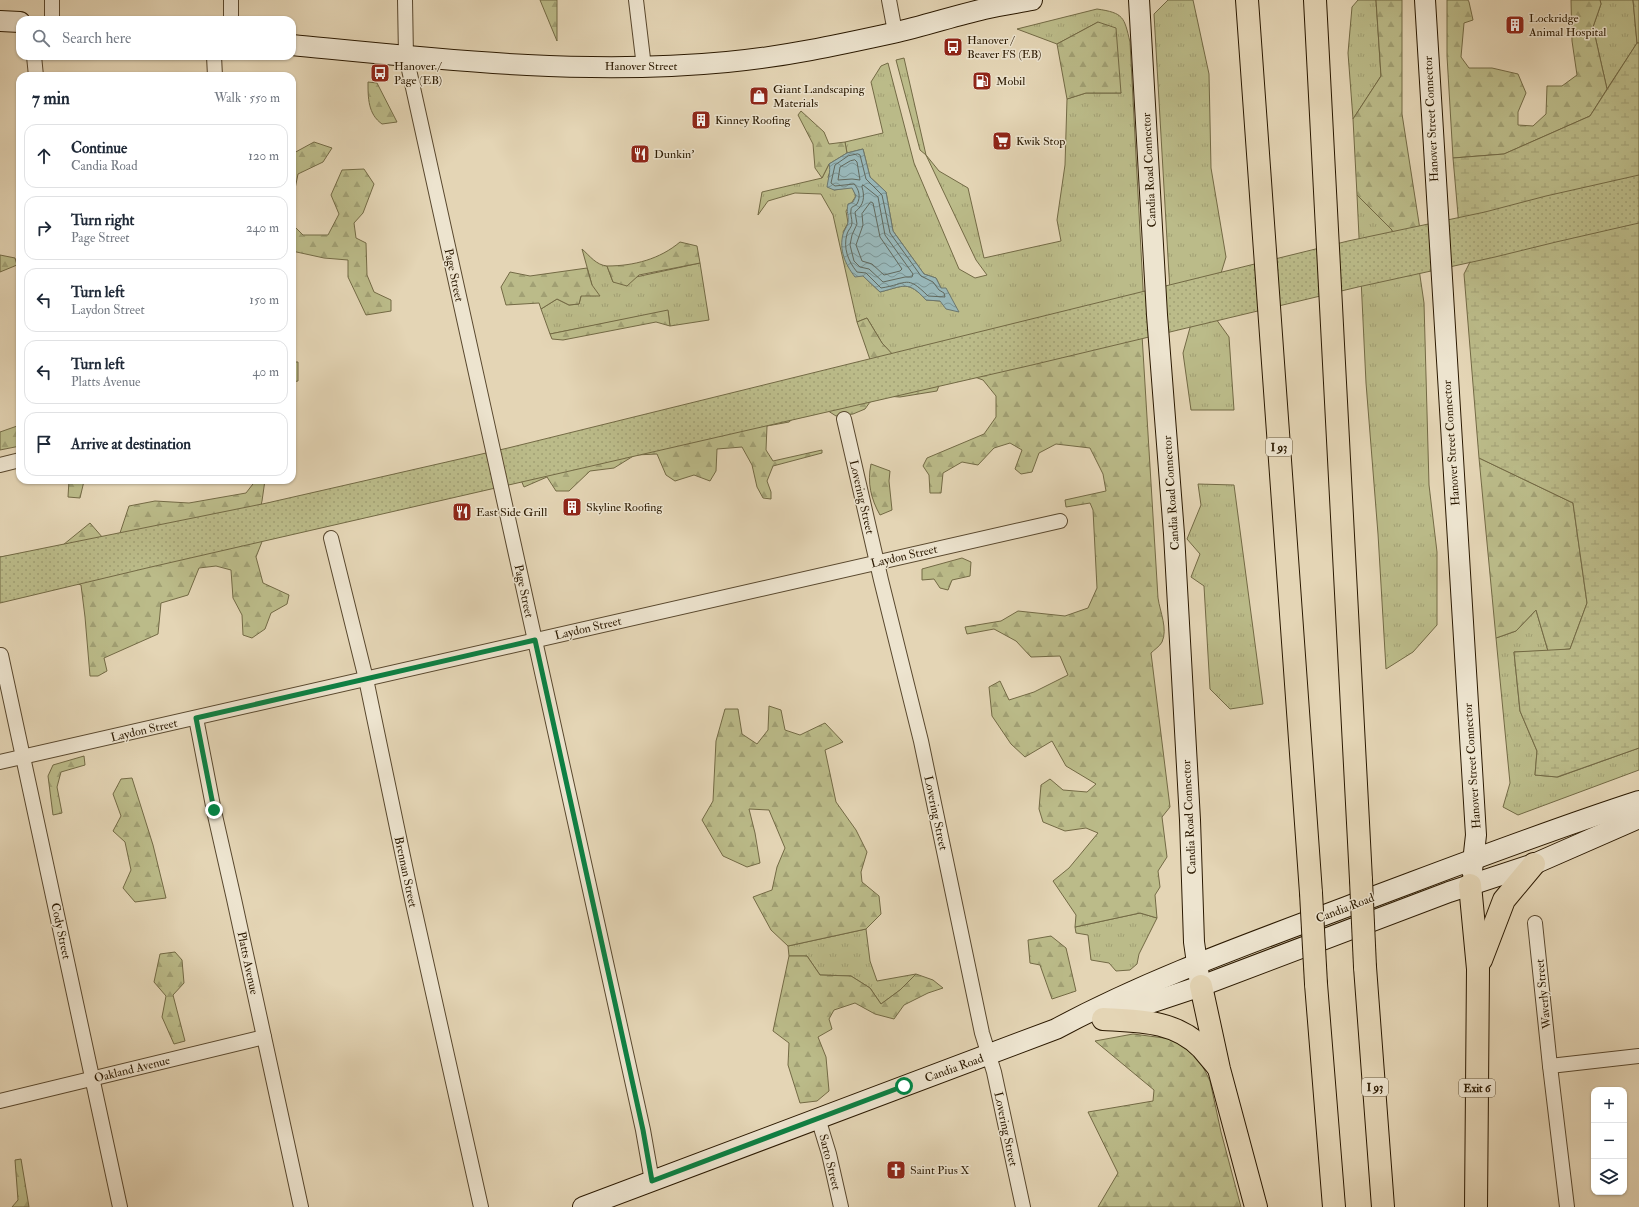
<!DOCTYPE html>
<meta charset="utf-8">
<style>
:root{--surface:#fff;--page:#f2f2f3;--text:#1f2937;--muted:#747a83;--line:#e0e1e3}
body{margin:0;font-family:"IM FELL Double Pica",serif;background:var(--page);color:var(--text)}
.controls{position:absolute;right:12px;bottom:12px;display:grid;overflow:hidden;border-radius:8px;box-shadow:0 1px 3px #0004}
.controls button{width:36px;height:36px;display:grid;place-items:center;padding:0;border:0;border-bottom:1px solid var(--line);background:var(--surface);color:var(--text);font:20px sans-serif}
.stop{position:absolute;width:12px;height:12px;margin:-9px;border:3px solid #0b8043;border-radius:50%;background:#fff}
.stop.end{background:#0b8043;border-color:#fff;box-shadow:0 1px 4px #0008}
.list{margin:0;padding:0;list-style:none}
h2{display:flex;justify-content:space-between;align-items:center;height:52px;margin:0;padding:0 16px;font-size:17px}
h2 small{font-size:13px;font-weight:400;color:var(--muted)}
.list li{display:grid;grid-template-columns:26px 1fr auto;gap:12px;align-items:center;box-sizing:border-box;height:64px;margin:0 8px 8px;padding:0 8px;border:1px solid var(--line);border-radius:12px}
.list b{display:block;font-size:15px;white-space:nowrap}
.list p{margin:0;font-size:13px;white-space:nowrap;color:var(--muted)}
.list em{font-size:13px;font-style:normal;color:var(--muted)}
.icon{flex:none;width:22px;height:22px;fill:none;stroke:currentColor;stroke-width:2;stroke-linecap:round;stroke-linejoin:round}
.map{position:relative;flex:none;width:1639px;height:1207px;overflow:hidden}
.search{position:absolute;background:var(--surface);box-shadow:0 1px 3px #0004;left:16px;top:16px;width:280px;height:44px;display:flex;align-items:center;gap:10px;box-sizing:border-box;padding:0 14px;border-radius:12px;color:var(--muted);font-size:15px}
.panel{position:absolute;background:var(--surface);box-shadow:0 1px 3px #0004;left:16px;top:72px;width:280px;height:412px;border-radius:12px}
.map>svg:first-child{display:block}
.grass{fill:url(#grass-tufts);stroke:#736a45}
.forest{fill:url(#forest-firs);stroke:#736a45}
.wetland{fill:url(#wetland-marsh);stroke:#736a45}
.park{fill:url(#park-dots);stroke:#736a45}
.water{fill:url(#water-waves);stroke:#6c776e}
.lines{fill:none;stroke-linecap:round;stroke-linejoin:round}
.shore{stroke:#62685c;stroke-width:1}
.street-casing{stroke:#59482e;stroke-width:16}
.secondary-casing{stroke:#2b1901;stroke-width:22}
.highway-casing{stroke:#2b1901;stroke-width:24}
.street{stroke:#ede4cf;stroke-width:14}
.secondary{stroke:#ede4cf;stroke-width:20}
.highway{stroke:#e4d5b5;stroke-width:22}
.highway-bridge-casing{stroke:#2b1901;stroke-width:24;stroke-linecap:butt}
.highway-bridge{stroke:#e4d5b5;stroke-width:22}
.route{stroke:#0b8043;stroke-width:5}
.labels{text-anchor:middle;stroke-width:3;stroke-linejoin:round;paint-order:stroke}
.shield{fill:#ede4cf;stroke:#65563f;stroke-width:1}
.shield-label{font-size:11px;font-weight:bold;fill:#2b1901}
.poi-label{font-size:12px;fill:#2b1901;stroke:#ede4cf;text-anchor:start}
.street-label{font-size:12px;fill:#2b1901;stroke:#ede4cf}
</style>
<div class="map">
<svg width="1639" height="1207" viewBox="0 0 1639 1207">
<defs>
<pattern id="grass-tufts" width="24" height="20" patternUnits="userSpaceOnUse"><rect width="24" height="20" fill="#bbbb89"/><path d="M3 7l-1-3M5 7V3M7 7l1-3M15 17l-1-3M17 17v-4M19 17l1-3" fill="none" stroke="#a1a074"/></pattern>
<pattern id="forest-firs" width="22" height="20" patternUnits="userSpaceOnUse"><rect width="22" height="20" fill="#bbbb89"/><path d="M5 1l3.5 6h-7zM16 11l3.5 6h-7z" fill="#a1a074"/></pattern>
<pattern id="wetland-marsh" width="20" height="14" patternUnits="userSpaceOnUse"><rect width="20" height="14" fill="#bbbb89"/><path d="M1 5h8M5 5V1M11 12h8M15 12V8" fill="none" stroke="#a1a074"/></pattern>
<pattern id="park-dots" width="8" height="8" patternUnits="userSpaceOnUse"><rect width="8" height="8" fill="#bbbb89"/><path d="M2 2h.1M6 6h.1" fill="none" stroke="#a1a074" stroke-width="1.8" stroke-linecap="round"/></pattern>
<pattern id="water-waves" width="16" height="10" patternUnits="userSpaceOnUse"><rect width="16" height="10" fill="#98b6b7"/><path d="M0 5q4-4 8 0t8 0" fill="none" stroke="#7c9392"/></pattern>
</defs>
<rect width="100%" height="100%" fill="#e4d5b5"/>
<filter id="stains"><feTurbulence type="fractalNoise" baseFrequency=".005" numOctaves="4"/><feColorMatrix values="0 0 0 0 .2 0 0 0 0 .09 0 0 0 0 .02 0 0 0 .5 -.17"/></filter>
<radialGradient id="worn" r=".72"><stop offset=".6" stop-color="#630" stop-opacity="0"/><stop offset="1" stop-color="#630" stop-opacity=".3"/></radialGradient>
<g class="grass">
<polygon points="1168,0 1193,0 1209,74 1211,168 1226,257 1214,296 1170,292 1154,14"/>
<polygon points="1358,0 1376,0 1381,76 1353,119 1348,53 1352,7"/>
<polygon points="1600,0 1633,0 1637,43 1607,89 1593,27 1601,4"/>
<path d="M 1097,9 C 1124,13 1124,17 1130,42 L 1144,307 L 897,360 L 882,343 L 867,318 L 857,322 L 833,215 L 821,194 L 795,193 L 768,201 L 758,215 L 762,192 L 822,178 L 829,164 L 831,169 L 828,177 L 834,190 L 852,187 L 856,196 L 846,211 L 848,223 L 843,232 L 863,276 L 880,292 C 904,286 908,280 926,300 L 941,301 L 941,288 L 936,278 L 924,274 L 893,231 L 886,192 L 870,177 L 863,149 L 847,153 L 845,142 L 883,133 L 871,82 L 881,66 L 888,63 L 914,163 L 959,269 L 975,278 L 987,275 L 976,260 L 926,155 L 920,150 L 896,60 L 904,58 L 926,155 L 939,171 L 968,188 L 984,258 L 1061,241 L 1057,220 L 1065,165 L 1067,99 L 1086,93 L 1121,93 L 1098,22 L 1057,44 L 1017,29 Z"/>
<polygon points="1357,195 1392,230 1398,253 1419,269 1424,303 1429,485 1437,552 1437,625 1413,652 1386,669 1378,534 1366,383"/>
<path d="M 582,249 C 590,256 596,265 607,266 L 613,282 L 700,263 L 709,320 L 670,326 L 668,311 L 550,334 L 541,309 L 557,299 L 569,305 L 579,304 L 581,296 L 592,285 Z"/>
<polygon points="1211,312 1229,337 1234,410 1191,410 1183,353 1191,324"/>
<polygon points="1198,484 1234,485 1263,704 1230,709 1210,689 1204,586 1191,577 1200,554 1187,539 1201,505"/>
<polygon points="1536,610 1548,651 1514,652 1520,711 1537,751 1535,775 1558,777 1639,748 1639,770 1518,815 1503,807 1510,783 1496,638 1516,631"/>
<polygon points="1140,913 1157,918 1139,954 1137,964 1130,970 1116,971 1109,963 1091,960 1088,935 1076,933 1075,927"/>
<polygon points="866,929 870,961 877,981 916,974 900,990 881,1004 870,988 851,976 820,975 807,956 789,956 788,946"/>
</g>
<g class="forest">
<polygon points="540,0 557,0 557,41"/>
<polygon points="1376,0 1402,0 1402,114 1421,236 1398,253 1392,230 1357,195 1353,119 1381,76"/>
<polygon points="1447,0 1468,0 1469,2 1473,20 1464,23 1461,57 1469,68 1492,68 1518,74 1526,93 1518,112 1518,125 1533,126 1546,114 1547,86 1562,86 1577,75 1572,41 1571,0 1600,0 1601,4 1593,27 1607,89 1590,116 1504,154 1453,158 1447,56"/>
<polygon points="1633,0 1639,0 1639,43 1637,43"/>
<polygon points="1098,22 1116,28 1121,93 1086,93 1067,99 1057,44"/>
<path d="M 368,82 L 377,83 L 397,122 L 382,124 C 368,114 368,98 368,82 Z"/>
<polygon points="801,111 824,132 829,144 845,142 847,153 829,164 822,178 815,168 813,144 798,115"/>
<polygon points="314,142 332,148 323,162 298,174 294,194 292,219 292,154"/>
<polygon points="364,169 374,184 363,213 354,223 356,238 366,243 367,275 374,292 391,300 391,311 366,315 348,277 348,260 324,258 292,251 292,224 303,235 328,235 339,214 331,195 342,170"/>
<path d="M 680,242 L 697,246 L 700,263 L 639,275 L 627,286 L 613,282 L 607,266 C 634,266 660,259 680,242 Z"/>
<polygon points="0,255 15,258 17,265 0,272"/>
<polygon points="587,268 592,285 600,296 581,296 579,304 569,305 557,299 541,309 539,303 506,305 501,287 510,272 530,276"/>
<polygon points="668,310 670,326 656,322 563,340 552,339 550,334"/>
<path d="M 867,318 L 882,343 L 897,359 L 1142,335 L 1158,598 C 1160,612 1168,629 1162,642 C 1160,646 1154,650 1151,653 L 1170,807 L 1162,817 L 1167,857 L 1158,871 L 1160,887 L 1155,895 L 1157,918 L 1140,913 L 1075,927 L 1076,915 L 1053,881 L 1069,868 L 1098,833 L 1086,828 L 1065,831 L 1043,822 L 1039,809 L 1041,785 L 1050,779 L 1063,790 L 1087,792 L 1096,784 L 1066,766 L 1052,741 L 1025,757 L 1011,744 L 992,716 L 989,687 L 1000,681 L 1009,700 L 1034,692 L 1068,675 L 1060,656 L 1031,657 L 1016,641 L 994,629 L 967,634 L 965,627 L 1001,621 L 1018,611 L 1065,616 L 1088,608 L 1097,588 L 1093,510 L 1090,503 L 1066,507 L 1065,500 L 1106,491 L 1103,474 L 1090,448 L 1056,444 L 1039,453 L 1032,472 L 1021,474 L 1015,469 L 1022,450 L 1010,443 L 994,448 L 978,465 L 962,462 L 943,473 L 941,493 L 930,493 L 929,475 L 923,466 L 927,458 L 984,434 L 996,417 L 996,396 L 983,380 L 972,376 L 941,380 L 937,391 L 900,397 L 885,396 L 870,402 L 865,409 L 853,414 L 836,416 L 822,407 L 801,412 L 789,422 L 767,426 L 766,450 L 773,461 L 822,450 L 822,453 L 773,466 L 767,481 L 771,492 L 771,499 L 763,498 L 757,487 L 752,465 L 742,447 L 717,449 L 716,471 L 710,481 L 694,475 L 675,481 L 666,475 L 657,454 L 635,455 L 614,468 L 590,471 L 569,491 L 556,491 L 547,477 L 524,487 L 514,464 L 875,374 L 857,322 Z"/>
<polygon points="292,362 298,362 298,381 292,382"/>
<polygon points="20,425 20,446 0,450 0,432"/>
<polygon points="1479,458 1573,503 1587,603 1570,649 1548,651 1536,610 1516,631 1496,638"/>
<path d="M 871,464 L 890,471 L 889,481 L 892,510 L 880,515 C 871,499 867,483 871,464 Z"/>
<polygon points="69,480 86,480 84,481 80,498 68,497"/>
<polygon points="256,480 265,480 262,501 259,514 265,534 256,557 263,583 289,595 287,604 271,613 265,629 252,638 243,635 242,615 233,598 231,570 216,566 199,568 188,595 161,603 158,634 104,658 107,671 98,676 90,676 85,617 81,585 0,557 58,549 90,523 103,538 119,536 129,506 155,501 189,503 246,493"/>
<polygon points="962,558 971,562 970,576 952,580 948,590 940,588 934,579 922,580 922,569"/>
<polygon points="769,706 781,710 785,730 800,735 825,723 843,742 825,750 836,802 856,830 867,852 861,872 862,882 879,896 881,914 866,929 788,946 771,930 753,897 772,890 777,867 785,848 769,810 749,809 755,833 760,863 747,867 723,856 702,820 713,801 716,741 725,709 738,709 742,734 757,744 768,730"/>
<polygon points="84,756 85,765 61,772 57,787 62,813 53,815 48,776 53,765"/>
<polygon points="132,778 153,845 166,898 135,902 123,888 131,870 125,842 113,831 121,816 113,794 121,779"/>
<polygon points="1051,936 1066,948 1076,991 1052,999 1040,965 1030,963 1028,940"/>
<polygon points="175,952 182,960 184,983 173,995 185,1041 174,1044 162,1017 166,996 154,982 160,954"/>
<polygon points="789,956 807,956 820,975 851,976 870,988 881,1004 900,990 916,974 933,980 943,988 928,993 904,1005 894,1019 875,1014 855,1003 834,1010 829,1019 832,1029 818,1037 826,1057 829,1091 817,1101 800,1103 788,1065 789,1043 773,1031"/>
<polygon points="1133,1034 1172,1039 1185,1048 1200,1061 1210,1081 1221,1132 1241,1207 1098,1207 1118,1173 1088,1112 1153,1101 1154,1090 1095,1041"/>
<polygon points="21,1159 29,1207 12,1207 18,1200 15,1160"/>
</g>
<g class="wetland">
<polygon points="1637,43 1639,43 1639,192 1459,226 1453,158 1504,154 1590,116"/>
<polygon points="1639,215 1639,748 1557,777 1535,775 1537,751 1520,711 1514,652 1570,649 1587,603 1573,503 1479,458 1464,274 1473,256"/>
</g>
<polygon class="park" points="1639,175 1639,223 1556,242 1495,257 1358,287 1032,365 151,567 0,603 0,557 267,503 508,448 1348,241 1485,212 1546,196"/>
<path class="water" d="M 863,149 L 870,177 L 886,192 L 893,231 L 924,274 L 936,278 L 941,288 L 946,288 L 959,312 L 946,309 L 940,301 L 926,300 C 908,280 904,286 880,292 L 863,276 L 855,277 C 845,264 839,250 843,234 C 844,230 848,226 848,222 C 849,215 846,212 848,204 L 853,202 L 856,196 L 852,188 L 834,190 L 827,187 C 828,179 831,171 829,164 L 847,153 Z"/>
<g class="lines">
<g class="shore">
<path d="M 858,154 L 860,155 L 866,179 L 882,195 L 890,233 L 921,276 L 933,282 L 939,290 L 944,293 L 945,297 L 928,296 C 906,274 908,284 881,288 L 866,273 L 857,272 C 848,261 843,248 847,234 C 848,230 852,227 852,223 C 852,218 850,214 851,210 C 851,206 854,207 857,204 C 861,197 859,189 854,184 L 835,186 L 831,183 L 835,165 L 848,156 Z"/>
<polygon points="855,160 857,162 860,180 852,179 838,180 840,167 850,161"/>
<path d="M 863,185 L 878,197 L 885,235 L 913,274 L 912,277 L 905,277 L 883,282 L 869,269 L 860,267 L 854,261 L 850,245 L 852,235 L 857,224 L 855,212 C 864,205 865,197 862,187 Z"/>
<polygon points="871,202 873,203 880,237 902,269 900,271 884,275 872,264 862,261 856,245 863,225 862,214"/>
</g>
<g class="street-casing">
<g id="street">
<polyline points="52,0 52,20"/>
<polyline points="231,0 231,20"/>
<polyline points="405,0 406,56 643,1130 652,1181"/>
<polyline points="636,0 644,67"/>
<polyline points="889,0 895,32"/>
<polyline points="34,56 36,76"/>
<polyline points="214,56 215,76"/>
<polyline points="844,419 881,580 921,741 982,1033 994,1072 1023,1207"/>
<polyline points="0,465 20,460"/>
<polyline points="331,538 366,679 410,890 481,1207"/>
<polyline points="1,655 120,1207"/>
<polyline points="196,718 214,811 234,899 301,1207"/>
<polyline points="0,762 1060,521"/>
<polyline points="1535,923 1550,1066 1567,1207"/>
<polyline points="1550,1066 1639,1056"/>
<polyline points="0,1101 264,1037"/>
<polyline points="818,1118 829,1154 841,1207"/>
</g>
</g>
<g class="secondary-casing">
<g id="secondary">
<polyline points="1139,0 1157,315 1174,534 1190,820 1194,942 1199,977"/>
<polyline points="1425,0 1476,835 1472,871"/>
<polyline points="0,21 20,22"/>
<path d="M 292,45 C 436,59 582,76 727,62 C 783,57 838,45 893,33 C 924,26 954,16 984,9 C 1000,5 1016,3 1032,0"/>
<polyline points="1105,1018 1201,986 1449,892 1534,864 1639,818"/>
<path d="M 583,1207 L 1056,1029 C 1149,979 1248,944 1346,907 C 1443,871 1540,833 1639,801"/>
</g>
</g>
<g class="highway-casing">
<g id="highway">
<polyline points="1247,0 1311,893"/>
<polyline points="1315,0 1361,880"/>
<polyline points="1470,885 1478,969 1476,1207"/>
<polyline points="1481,960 1504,900 1534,864"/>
<polyline points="1365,967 1383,1207"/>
<polyline points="1316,984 1334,1207"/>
<polyline points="1201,986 1219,1069 1256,1207"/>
<path d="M 1103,1019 C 1138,1021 1175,1020 1202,1048 C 1207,1054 1212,1060 1218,1067"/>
</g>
</g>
<use href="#street" class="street"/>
<use href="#secondary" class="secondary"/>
<use href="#highway" class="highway"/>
<g class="highway-bridge-casing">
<g id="highway-bridge">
<polyline points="1361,880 1365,967"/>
<polyline points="1311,893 1316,984"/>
</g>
</g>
<use href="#highway-bridge" class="highway-bridge"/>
</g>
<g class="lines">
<polyline class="route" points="214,810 196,718 535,640 643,1130 652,1181 904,1086"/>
</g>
<defs>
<g id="building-square" transform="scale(1)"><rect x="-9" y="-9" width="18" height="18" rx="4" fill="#8f2418" stroke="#ede4cf"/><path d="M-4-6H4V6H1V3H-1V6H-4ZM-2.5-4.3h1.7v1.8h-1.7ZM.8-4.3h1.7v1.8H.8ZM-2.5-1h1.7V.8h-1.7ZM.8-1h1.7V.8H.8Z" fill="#fff"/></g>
<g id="bus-square" transform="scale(1)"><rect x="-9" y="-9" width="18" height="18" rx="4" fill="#8f2418" stroke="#ede4cf"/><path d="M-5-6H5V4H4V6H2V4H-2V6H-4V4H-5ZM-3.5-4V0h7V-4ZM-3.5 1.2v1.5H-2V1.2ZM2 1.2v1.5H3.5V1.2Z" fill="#fff"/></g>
<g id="fuel-square" transform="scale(1)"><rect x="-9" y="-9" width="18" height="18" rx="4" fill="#8f2418" stroke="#ede4cf"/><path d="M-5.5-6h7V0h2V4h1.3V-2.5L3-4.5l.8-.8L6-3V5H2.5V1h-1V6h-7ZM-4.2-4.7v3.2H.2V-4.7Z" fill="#fff"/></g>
<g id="shop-square" transform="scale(1)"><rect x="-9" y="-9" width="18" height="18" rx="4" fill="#8f2418" stroke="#ede4cf"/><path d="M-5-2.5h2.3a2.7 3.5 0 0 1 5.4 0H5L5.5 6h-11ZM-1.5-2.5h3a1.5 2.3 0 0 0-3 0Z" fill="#fff"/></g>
<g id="supermarket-square" transform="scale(1)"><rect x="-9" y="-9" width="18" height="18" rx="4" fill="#8f2418" stroke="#ede4cf"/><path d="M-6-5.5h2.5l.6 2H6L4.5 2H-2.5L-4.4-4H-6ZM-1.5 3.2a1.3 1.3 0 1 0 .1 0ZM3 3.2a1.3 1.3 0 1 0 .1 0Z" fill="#fff"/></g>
<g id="restaurant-square" transform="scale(1)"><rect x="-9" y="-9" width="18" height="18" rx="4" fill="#8f2418" stroke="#ede4cf"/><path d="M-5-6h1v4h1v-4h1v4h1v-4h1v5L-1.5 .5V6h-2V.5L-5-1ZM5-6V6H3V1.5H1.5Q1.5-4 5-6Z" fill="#fff"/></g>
<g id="church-square" transform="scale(1)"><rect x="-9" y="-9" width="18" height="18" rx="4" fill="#8f2418" stroke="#ede4cf"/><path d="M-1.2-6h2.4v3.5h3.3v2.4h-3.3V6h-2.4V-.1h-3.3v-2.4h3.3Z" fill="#fff"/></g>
</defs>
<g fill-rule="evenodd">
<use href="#building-square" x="1515" y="25"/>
<use href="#bus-square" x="953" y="47"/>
<use href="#bus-square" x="380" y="73"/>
<use href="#fuel-square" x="982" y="81"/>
<use href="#shop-square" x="759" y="96"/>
<use href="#building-square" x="701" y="120"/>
<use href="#supermarket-square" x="1002" y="141"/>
<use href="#restaurant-square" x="640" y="154"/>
<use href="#building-square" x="572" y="507"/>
<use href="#restaurant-square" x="462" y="512"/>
<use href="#church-square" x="896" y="1170"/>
</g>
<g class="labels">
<g class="shield">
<rect x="1266" y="438" width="26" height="18" rx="3"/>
<rect x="1362" y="1078" width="26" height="18" rx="3"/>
<rect x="1459" y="1079" width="36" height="18" rx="3"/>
</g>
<g class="shield-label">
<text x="1279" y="451">I 93</text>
<text x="1375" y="1091">I 93</text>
<text x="1477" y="1092">Exit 6</text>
</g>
<g class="poi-label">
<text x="1529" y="22">Lockridge<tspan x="1529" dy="14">Animal Hospital</tspan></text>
<text x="967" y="44">Hanover /<tspan x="967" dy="14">Beaver FS (EB)</tspan></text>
<text x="394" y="70">Hanover /<tspan x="394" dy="14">Page (EB)</tspan></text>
<text x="996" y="85">Mobil</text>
<text x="773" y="93">Giant Landscaping<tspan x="773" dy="14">Materials</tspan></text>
<text x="715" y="124">Kinney Roofing</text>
<text x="1016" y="145">Kwik Stop</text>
<text x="654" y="158">Dunkin'</text>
<text x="586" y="511">Skyline Roofing</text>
<text x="476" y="516">East Side Grill</text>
<text x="910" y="1174">Saint Pius X</text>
</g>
<g class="street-label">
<text x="641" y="70">Hanover Street</text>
<text transform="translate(1431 119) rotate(-93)" y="4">Hanover Street Connector</text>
<text transform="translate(1149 170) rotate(-93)" y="4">Candia Road Connector</text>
<text transform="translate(454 275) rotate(78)" y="4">Page Street</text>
<text transform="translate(1451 443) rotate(-94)" y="4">Hanover Street Connector</text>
<text transform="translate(1171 493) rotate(-94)" y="4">Candia Road Connector</text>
<text transform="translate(862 497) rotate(77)" y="4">Lovering Street</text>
<text transform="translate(904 556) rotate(-13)" y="4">Laydon Street</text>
<text transform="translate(524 591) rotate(78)" y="4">Page Street</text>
<text transform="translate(588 628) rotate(-13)" y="4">Laydon Street</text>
<text transform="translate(144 730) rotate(-13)" y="4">Laydon Street</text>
<text transform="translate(1472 766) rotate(-94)" y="4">Hanover Street Connector</text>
<text transform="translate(936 813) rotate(78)" y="4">Lovering Street</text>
<text transform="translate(1189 817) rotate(-93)" y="4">Candia Road Connector</text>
<text transform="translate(406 872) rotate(78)" y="4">Brennan Street</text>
<text transform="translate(1345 908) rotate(-21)" y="4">Candia Road</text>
<text transform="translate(61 931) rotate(78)" y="4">Cody Street</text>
<text transform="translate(248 963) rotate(78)" y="4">Platts Avenue</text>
<text transform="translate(1543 994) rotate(-96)" y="4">Waverly Street</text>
<text transform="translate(954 1068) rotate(-20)" y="4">Candia Road</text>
<text transform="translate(132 1069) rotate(-14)" y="4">Oakland Avenue</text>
<text transform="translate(1006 1129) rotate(78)" y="4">Lovering Street</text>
<text transform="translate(830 1162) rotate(76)" y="4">Sarto Street</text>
</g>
</g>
<rect width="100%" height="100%" filter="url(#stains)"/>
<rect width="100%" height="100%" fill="url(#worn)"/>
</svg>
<div class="controls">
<button>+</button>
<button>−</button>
<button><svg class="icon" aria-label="layers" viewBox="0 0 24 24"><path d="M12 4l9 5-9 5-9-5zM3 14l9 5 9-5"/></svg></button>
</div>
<div class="stop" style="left:904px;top:1086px"></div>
<div class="stop end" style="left:214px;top:810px"></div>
<div class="search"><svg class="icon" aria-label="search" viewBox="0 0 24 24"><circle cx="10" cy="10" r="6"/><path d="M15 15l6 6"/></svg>Search here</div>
<section class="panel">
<h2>7 min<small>Walk · 550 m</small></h2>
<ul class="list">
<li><svg class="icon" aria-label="ahead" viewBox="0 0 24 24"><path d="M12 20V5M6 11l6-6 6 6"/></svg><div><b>Continue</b><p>Candia Road</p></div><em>120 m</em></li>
<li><svg class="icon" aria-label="right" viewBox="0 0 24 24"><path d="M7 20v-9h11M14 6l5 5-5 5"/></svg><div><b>Turn right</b><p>Page Street</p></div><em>240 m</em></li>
<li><svg class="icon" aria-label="left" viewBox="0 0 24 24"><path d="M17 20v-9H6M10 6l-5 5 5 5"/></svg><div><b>Turn left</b><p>Laydon Street</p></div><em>150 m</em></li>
<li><svg class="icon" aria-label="left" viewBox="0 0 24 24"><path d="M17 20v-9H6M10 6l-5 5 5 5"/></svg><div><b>Turn left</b><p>Platts Avenue</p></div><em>40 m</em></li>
<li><svg class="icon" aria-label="arrive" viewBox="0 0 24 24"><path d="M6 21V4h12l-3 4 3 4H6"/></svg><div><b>Arrive at destination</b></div></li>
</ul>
</section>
</div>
